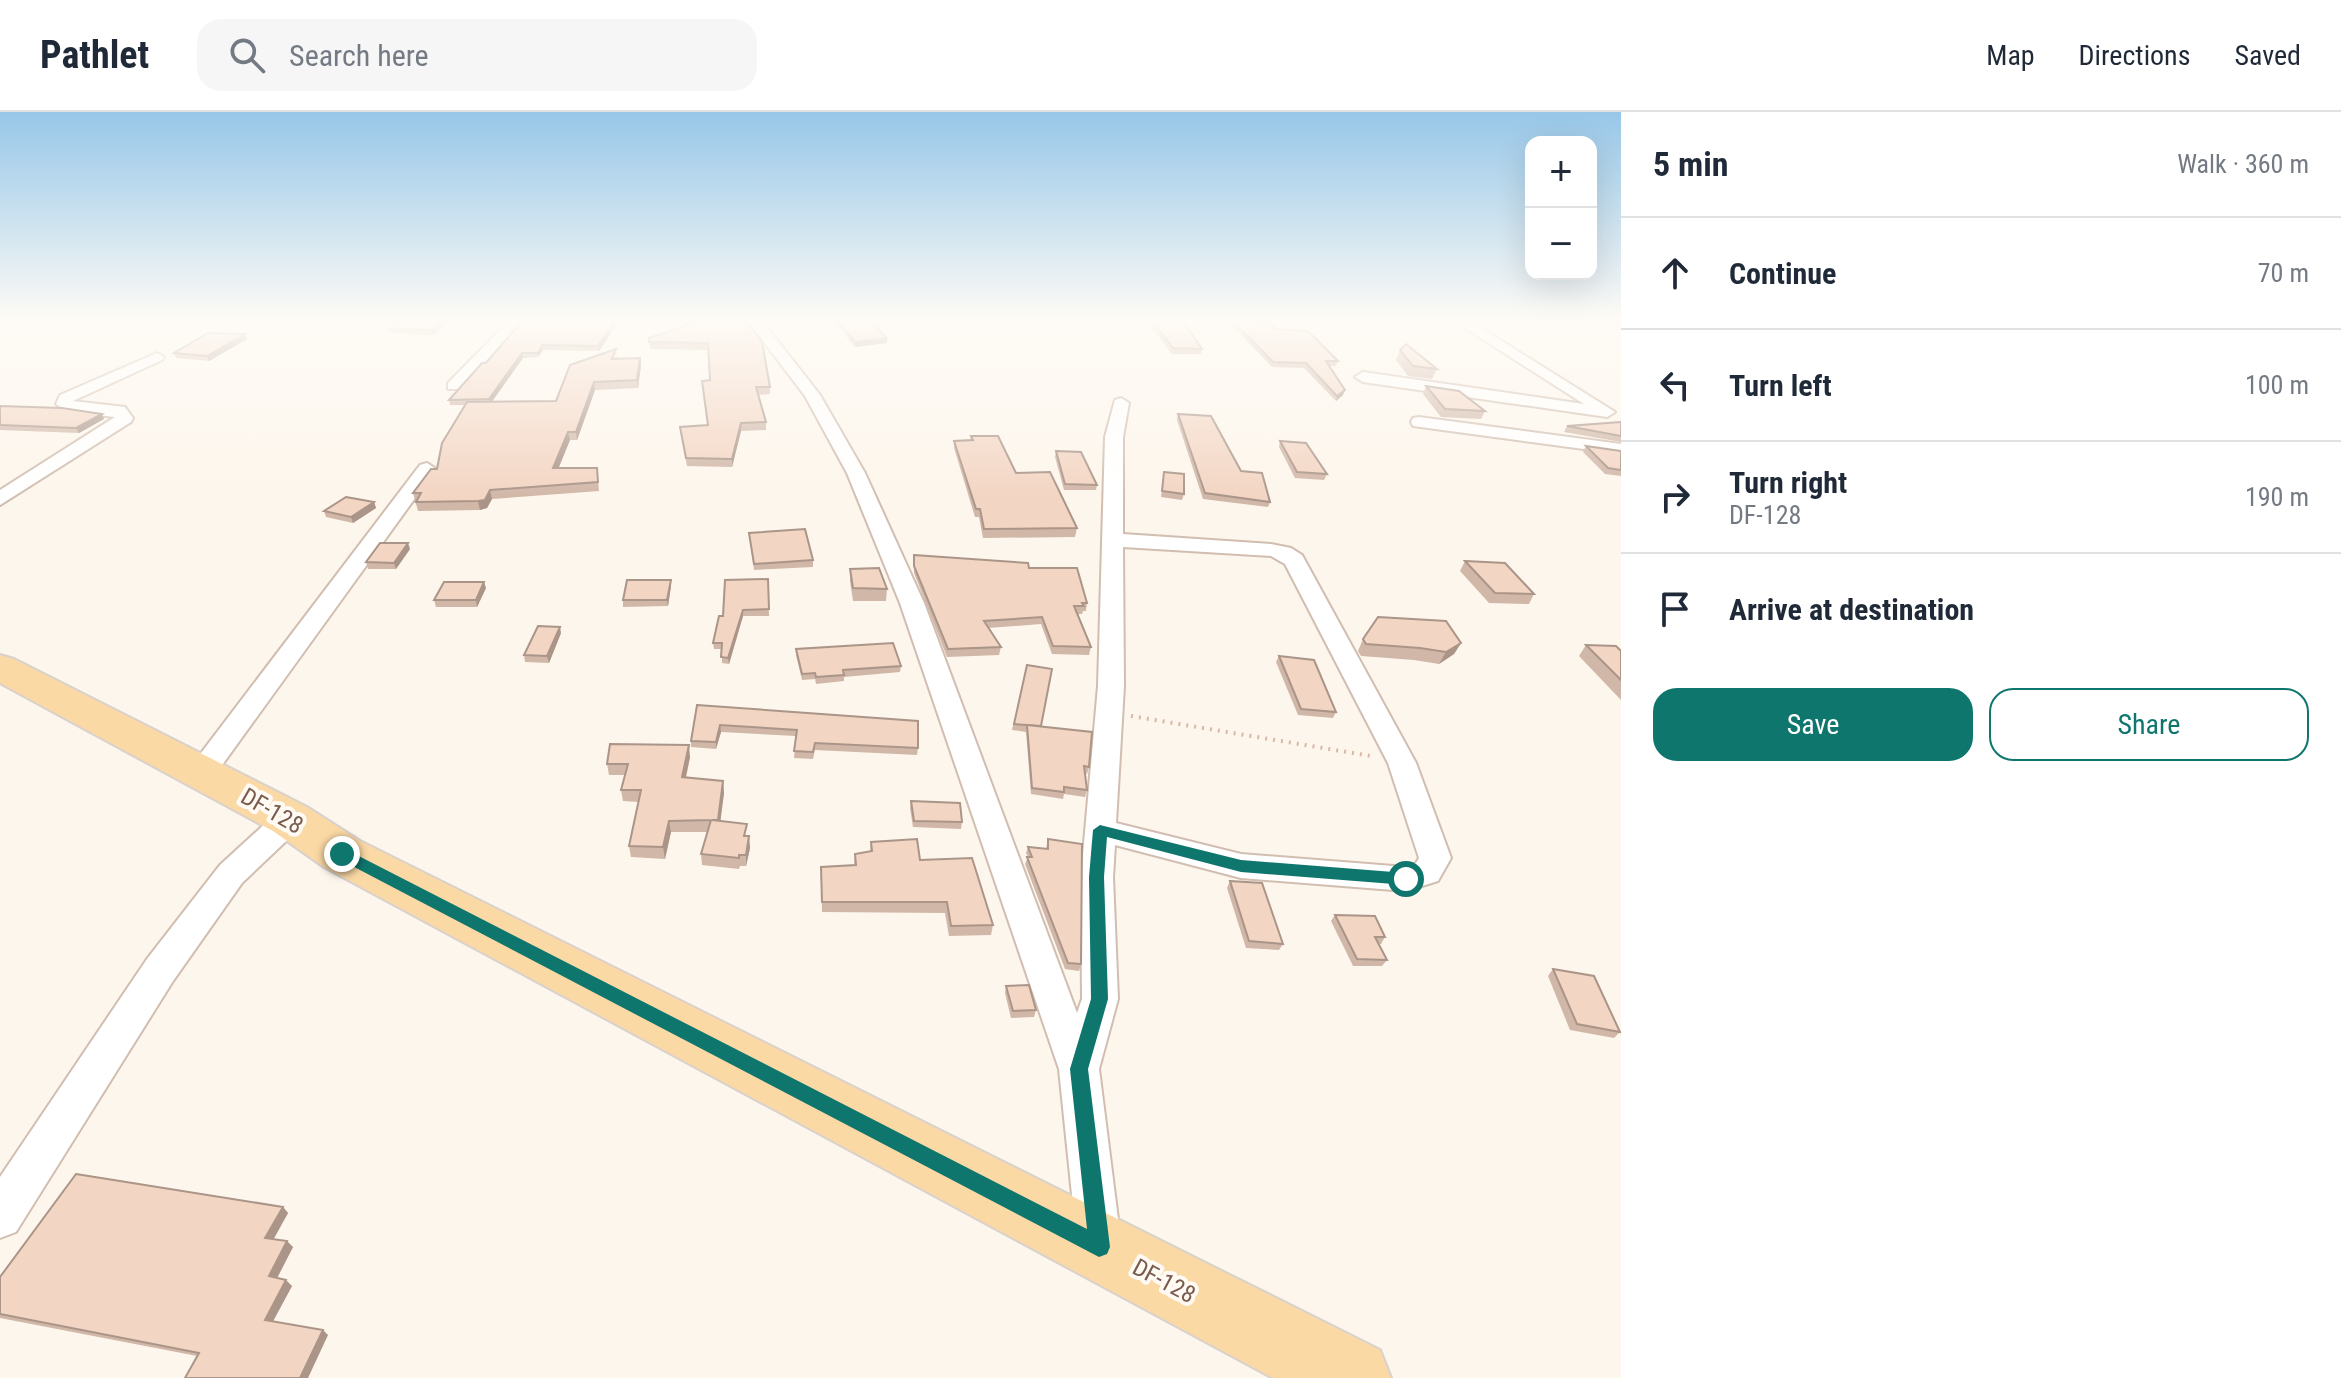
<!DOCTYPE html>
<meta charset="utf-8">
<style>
:root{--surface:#fff;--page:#f6f6f7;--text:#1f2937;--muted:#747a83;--line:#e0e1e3;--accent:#0f766e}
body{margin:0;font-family:"Roboto Condensed",sans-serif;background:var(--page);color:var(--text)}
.controls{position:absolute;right:24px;top:24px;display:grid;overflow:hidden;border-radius:16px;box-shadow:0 8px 32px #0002}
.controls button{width:72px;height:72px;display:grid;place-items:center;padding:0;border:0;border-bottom:2px solid var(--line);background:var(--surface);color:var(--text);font:40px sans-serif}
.stop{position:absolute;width:24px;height:24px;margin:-18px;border:6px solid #0f766e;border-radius:50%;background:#fff}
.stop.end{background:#0f766e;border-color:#fff;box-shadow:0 2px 8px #0008}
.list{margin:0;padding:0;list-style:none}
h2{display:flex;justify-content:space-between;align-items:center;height:104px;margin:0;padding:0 32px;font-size:34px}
h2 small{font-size:26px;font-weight:400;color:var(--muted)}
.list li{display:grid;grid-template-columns:52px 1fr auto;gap:24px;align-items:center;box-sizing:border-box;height:112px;padding:0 32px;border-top:2px solid var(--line)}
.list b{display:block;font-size:30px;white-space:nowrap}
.list p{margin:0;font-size:26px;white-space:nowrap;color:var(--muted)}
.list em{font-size:26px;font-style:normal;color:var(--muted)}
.actions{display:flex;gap:16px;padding:24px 32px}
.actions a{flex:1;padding:18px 0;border:2px solid var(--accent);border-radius:24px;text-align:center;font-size:28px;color:var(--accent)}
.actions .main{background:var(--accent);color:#fff}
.icon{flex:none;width:44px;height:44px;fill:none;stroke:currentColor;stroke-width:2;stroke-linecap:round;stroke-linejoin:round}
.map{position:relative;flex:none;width:1621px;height:1266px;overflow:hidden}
header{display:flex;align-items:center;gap:48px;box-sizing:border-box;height:112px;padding:0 40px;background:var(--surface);border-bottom:2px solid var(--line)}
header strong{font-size:38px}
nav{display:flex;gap:44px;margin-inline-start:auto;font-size:28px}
.search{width:560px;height:72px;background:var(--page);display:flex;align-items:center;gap:20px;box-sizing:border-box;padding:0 28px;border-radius:24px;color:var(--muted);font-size:30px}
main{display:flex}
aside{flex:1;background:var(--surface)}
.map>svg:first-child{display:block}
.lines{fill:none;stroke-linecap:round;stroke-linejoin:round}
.street-casing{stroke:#d1beb0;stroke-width:4}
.primary-casing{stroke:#dad1cd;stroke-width:4}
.path{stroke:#d9b8a5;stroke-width:4;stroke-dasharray:2 6;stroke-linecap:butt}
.street{fill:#fff;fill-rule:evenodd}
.primary{fill:#fbd9a5;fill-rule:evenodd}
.wall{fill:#d1b7a8}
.shaded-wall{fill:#aa9588}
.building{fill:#f3d5c3;stroke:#aa9588;stroke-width:2}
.route{fill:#0f766e}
.labels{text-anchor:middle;stroke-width:8;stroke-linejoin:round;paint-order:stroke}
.near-street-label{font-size:24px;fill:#7a5c4d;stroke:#fffaf3}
</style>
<header>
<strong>Pathlet</strong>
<div class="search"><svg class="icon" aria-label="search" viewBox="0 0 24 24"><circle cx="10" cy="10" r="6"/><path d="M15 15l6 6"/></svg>Search here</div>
<nav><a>Map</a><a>Directions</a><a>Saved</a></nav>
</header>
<main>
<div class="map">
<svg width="1621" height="1266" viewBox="0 0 1621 1266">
<rect width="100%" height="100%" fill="#fdf6ec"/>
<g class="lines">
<g class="street-casing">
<g id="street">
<polygon points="509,209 523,209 460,277 448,277 448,271"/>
<path d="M 748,209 L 762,209 L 820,283 L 865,361 L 924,491 L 1077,901 L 1082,887 L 1081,765 L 1098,574 L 1105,325 L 1115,288 L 1121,286 L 1129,291 L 1123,325 L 1123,422 L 1271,432 L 1291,436 L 1302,443 L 1416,651 L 1451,746 L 1438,769 L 1406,779 L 1241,766 L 1115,733 L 1113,765 L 1118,887 L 1099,957 L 1121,1131 L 1115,1147 L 1099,1153 L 1083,1147 L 1077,1131 L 1059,957 L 900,491 L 847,361 L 805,284 ZM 1123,435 L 1271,444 L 1285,452 L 1388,651 L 1419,746 L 1416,751 L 1406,755 L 1241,742 L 1116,711 L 1124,574 Z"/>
<polygon points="1454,209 1470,209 1615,300 1607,305 1363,270 1355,265 1363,260 1584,292"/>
<polygon points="157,241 164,245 162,248 73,289 125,295 133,306 131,310 0,393 0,378 115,305 68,300 56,292 60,283"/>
<polygon points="1419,305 1621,332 1621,342 1413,314 1411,310 1413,306"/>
<polygon points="427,351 436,357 212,667 202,670 192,667 188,660 192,653 420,353"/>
<polygon points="290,696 301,699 305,707 301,715 242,771 173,869 16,1120 0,1126 0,1065 147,847 220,753 279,699"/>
</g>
</g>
<g class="primary-casing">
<polygon id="primary" points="0,543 14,547 307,695 360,729 1380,1238 1391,1266 1273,1266 324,755 273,719 0,571"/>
</g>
<polyline class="path" points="1131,604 1371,644"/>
<use href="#street" class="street"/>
<use href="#primary" class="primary"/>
</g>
<g class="wall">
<polygon points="399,209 450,209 433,223 392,221 390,217"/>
<polygon points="522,209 619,209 599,239 543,238 538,245 523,246 492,290 556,289 617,244 617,246 641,253 638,276 595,278 577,328 570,328 558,356 597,356 599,379 492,387 487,396 480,398 418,399 413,381 437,357 466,293 450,293 449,288 486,251"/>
<polygon points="699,209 770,275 770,282 758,283 766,310 766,318 741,319 732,355 687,354 680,315 707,313 710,268 709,238 650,237 649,226"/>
<polygon points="829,209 870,209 887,231 855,235 841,218"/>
<polygon points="939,209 968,209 940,210"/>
<polygon points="1092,209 1183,209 1202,237 1201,242 1172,242 1148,211 1117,209 1116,214 1093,212"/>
<polygon points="1235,211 1338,249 1336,254 1329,254 1343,283 1336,289 1304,256 1272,255 1233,215"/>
<polygon points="247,227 209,249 176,246 174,241"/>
<polygon points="1400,238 1437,257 1432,267 1408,264 1396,248"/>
<polygon points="1426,274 1485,299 1481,307 1441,305 1423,282"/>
<polygon points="0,294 104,307 79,321 0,318"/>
<polygon points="1178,302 1241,359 1270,390 1268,395 1203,387 1177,308"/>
<polygon points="1621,310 1621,330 1564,320 1567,314"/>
<polygon points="971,324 1016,361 1077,416 1075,425 983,426 979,405 975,405 954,336 954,329 970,328"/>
<polygon points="1280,329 1327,362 1324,368 1295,366 1279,335"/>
<polygon points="1586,334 1621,339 1621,364 1605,362 1583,340"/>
<polygon points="1056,339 1097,373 1096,378 1064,378 1055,345"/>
<polygon points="1164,360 1184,382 1182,388 1161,385"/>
<polygon points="374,390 376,396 353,411 326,405 324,399"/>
<polygon points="749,421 813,448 813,455 754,458"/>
<polygon points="410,437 396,457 368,457 366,450"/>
<polygon points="914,443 1029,456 1087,491 1086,499 1083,499 1082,502 1078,502 1091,535 1089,543 1052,542 1041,512 988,516 1001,535 999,543 947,545 914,461"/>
<polygon points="1465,449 1534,482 1529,492 1489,491 1460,459"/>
<polygon points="850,457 887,477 886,489 853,489 850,469"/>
<polygon points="768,467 769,504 743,504 729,552 722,551 722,537 714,537 713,531 723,504"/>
<polygon points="671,474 668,494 623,495 623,488"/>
<polygon points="486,476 477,495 436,495 434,488"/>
<polygon points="561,521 549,551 525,550 524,543"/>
<polygon points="1363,527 1461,531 1454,542 1439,552 1414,548 1361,544 1358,539"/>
<polygon points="1586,533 1621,539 1621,588 1579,544"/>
<polygon points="796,537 901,554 900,560 844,565 844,569 816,572 815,567 802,568 796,543"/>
<polygon points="1279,544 1336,600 1333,606 1298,603 1276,550"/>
<polygon points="1027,553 1041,614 1089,655 1087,662 1085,661 1087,678 1085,685 1064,682 1063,687 1031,682 1026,620 1012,618"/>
<polygon points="697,593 918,636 917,643 815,638 813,647 794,646 796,624 721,620 716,637 691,635 691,629"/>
<polygon points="690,645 686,666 723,669 724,681 720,709 748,724 750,736 746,754 740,754 739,757 702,753 701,742 707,720 671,720 665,747 631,745 629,734 639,690 623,689 621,678 625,663 609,663 607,652"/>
<polygon points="911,689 962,710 961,717 913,715 910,696"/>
<polygon points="1048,727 1081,852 1079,859 1065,857 1025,752 1028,745 1026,741 1028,735 1046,737"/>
<polygon points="871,730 920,748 993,813 991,823 949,824 945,801 822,800 821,755 854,753 855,742 870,739"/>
<polygon points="1230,769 1283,832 1279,838 1246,836 1227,776"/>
<polygon points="1335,803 1385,825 1381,832 1379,832 1387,848 1382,854 1353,854 1331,809"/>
<polygon points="1553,857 1620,920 1614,926 1570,918 1548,864"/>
<polygon points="1006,874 1036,898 1034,905 1011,906 1005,881"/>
<polygon points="283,1095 288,1101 273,1127 293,1135 277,1166 292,1174 273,1209 328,1223 197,1244 0,1206 0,1165"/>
</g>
<g class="shaded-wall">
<polygon points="443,209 450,209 433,223 432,218"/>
<polygon points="615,209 619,209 599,239 598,234"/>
<polygon points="245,222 247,227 209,249 207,244"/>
<polygon points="887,226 887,231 855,235 855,230"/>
<polygon points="542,233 543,238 538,245 538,241"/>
<polygon points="522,241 523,246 490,292 489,287"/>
<polygon points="640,246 641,253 638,276 637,268"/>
<polygon points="594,270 595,278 577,328 576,320"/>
<polygon points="1345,278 1343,283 1336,289 1337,284"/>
<polygon points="102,302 104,307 79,321 76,316"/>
<polygon points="741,311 741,319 732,355 732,347"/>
<polygon points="568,320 570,328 555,365 553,356"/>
<polygon points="490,378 492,387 487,396 480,398 478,389"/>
<polygon points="374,390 376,396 353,411 351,405"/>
<polygon points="408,431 410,437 396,457 394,451"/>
<polygon points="671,468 671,474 668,494 667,488"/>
<polygon points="484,470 486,476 477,495 476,488"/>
<polygon points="743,498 743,504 729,552 728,546"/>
<polygon points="560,515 561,521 549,551 547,544"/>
<polygon points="1461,531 1454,542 1439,552 1446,540"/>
<polygon points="720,613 721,620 716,637 716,630"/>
<polygon points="689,633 690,645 683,677 682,665"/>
<polygon points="723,669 724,681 719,720 718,708"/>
<polygon points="669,709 671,720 665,747 663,735"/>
<polygon points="749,724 750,736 746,754 746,743"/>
<polygon points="283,1095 288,1101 271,1132 265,1126"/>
<polygon points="287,1129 293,1135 275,1170 269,1164"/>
<polygon points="286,1168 292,1174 271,1213 265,1208"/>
<polygon points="323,1218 328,1223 308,1266 300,1266"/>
</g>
<g class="building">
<polygon points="399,209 443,209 432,218 390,217"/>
<polygon points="522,209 615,209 598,234 542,233 538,241 522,241 489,287 449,288 482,251 486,251"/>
<polygon points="699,209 747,209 762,230 770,275 756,275 766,310 741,311 732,347 686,346 680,315 708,313 702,269 710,268 708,231 649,230 649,226"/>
<polygon points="835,209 870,209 887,226 855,230 841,213"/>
<polygon points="1152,209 1183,209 1202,237 1173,236"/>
<polygon points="1235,211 1270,212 1275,217 1308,219 1338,249 1326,249 1345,278 1337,284 1306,251 1273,250"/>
<polygon points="208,221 245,222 207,244 174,241"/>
<polygon points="1406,232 1437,257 1413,254 1400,238"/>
<polygon points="616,237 612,247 640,246 637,268 594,270 576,320 568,320 553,356 597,356 598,370 490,378 485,388 478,389 416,390 421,381 413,381 431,357 437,357 442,331 467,290 556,289 570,253"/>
<polygon points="1426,274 1459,279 1485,299 1445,297"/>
<polygon points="0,294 62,296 102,302 76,316 0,313"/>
<polygon points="1178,302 1211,304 1241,359 1262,361 1270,390 1205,381"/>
<polygon points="1621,310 1621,324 1567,314"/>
<polygon points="971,324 998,324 1016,361 1050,360 1077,416 984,417 980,397 976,397 954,329 973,328"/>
<polygon points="1280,329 1306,331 1327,362 1297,360"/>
<polygon points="1586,334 1621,339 1621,358 1608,356"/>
<polygon points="1056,339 1081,340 1097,373 1065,372"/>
<polygon points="1164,360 1184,362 1184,382 1162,379"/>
<polygon points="346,385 374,390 351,405 324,399"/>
<polygon points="805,417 813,448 754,452 749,421"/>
<polygon points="380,431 408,431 394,451 366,450"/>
<polygon points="914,443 1028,451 1029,456 1077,456 1087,491 1082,491 1084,494 1074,494 1091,535 1053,534 1042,505 984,509 1001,535 948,537 914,454"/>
<polygon points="1465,449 1505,451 1534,482 1495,481"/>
<polygon points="879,456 887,477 853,476 850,457"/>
<polygon points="768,467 769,497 743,498 728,546 721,545 722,531 713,531 719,504 723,504 725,468"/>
<polygon points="627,468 671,468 667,488 623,488"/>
<polygon points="444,470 484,470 476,488 434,488"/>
<polygon points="1378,505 1446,509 1461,531 1446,540 1420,536 1366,532 1363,527"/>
<polygon points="538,514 560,515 547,544 524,543"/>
<polygon points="893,531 901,554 843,558 844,563 816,565 815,561 802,562 796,537"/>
<polygon points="1586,533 1616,534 1621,539 1621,568"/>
<polygon points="1279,544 1314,548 1336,600 1301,597"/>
<polygon points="1027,553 1052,557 1041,614 1014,612"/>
<polygon points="697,593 918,609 918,636 815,631 813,640 794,639 797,618 720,613 716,630 691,629"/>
<polygon points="1027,613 1092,620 1089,655 1084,654 1087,678 1064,675 1064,680 1032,676"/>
<polygon points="610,632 689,633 682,665 723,669 718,708 712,708 747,712 744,724 749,724 746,743 739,743 739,746 701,742 711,708 669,709 663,735 629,734 641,678 621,678 628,652 607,652"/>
<polygon points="911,689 960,691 962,710 914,709"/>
<polygon points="917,727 920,748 972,746 993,813 951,814 947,790 822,790 821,755 856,753 855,742 872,739 871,730"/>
<polygon points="1048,727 1082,732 1081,852 1068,851 1027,745 1032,745 1028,735 1048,737"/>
<polygon points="1230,769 1262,771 1283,832 1249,829"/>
<polygon points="1335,803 1375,804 1385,825 1375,825 1387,848 1357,847"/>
<polygon points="1553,857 1594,864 1620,920 1577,912"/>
<polygon points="1029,873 1036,898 1013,899 1006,874"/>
<polygon points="76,1062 283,1095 265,1126 287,1129 269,1164 286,1168 265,1208 323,1218 300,1266 185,1266 199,1241 0,1202 0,1165"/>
</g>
<linearGradient id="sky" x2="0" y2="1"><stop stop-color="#97c7e8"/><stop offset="0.54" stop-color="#fefbf6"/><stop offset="1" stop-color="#fefbf6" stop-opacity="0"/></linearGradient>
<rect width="1621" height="386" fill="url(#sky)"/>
<polygon class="route" points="1100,713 1241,748 1406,761 1413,767 1406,773 1241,760 1107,725 1104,765 1108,887 1088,957 1110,1135 1107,1142 1099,1145 337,746 335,742 342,737 347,738 1087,1117 1070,957 1091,887 1089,765 1093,718"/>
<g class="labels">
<g class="near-street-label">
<text transform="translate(272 699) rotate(30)" y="8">DF-128</text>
<text transform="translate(1164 1169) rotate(28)" y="8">DF-128</text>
</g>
</g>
</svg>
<div class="controls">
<button>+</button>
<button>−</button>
</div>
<div class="stop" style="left:1406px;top:767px"></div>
<div class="stop end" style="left:342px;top:742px"></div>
</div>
<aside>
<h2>5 min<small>Walk · 360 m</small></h2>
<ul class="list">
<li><svg class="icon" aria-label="ahead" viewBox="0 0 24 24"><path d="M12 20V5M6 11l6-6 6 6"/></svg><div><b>Continue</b></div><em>70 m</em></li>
<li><svg class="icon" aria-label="left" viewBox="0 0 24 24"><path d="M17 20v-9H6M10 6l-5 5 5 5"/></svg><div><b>Turn left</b></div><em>100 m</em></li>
<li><svg class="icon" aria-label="right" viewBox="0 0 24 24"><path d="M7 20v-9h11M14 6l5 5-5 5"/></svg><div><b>Turn right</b><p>DF-128</p></div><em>190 m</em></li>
<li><svg class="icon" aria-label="arrive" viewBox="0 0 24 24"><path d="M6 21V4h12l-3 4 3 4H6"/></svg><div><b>Arrive at destination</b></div></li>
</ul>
<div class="actions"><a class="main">Save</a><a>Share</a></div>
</aside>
</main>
